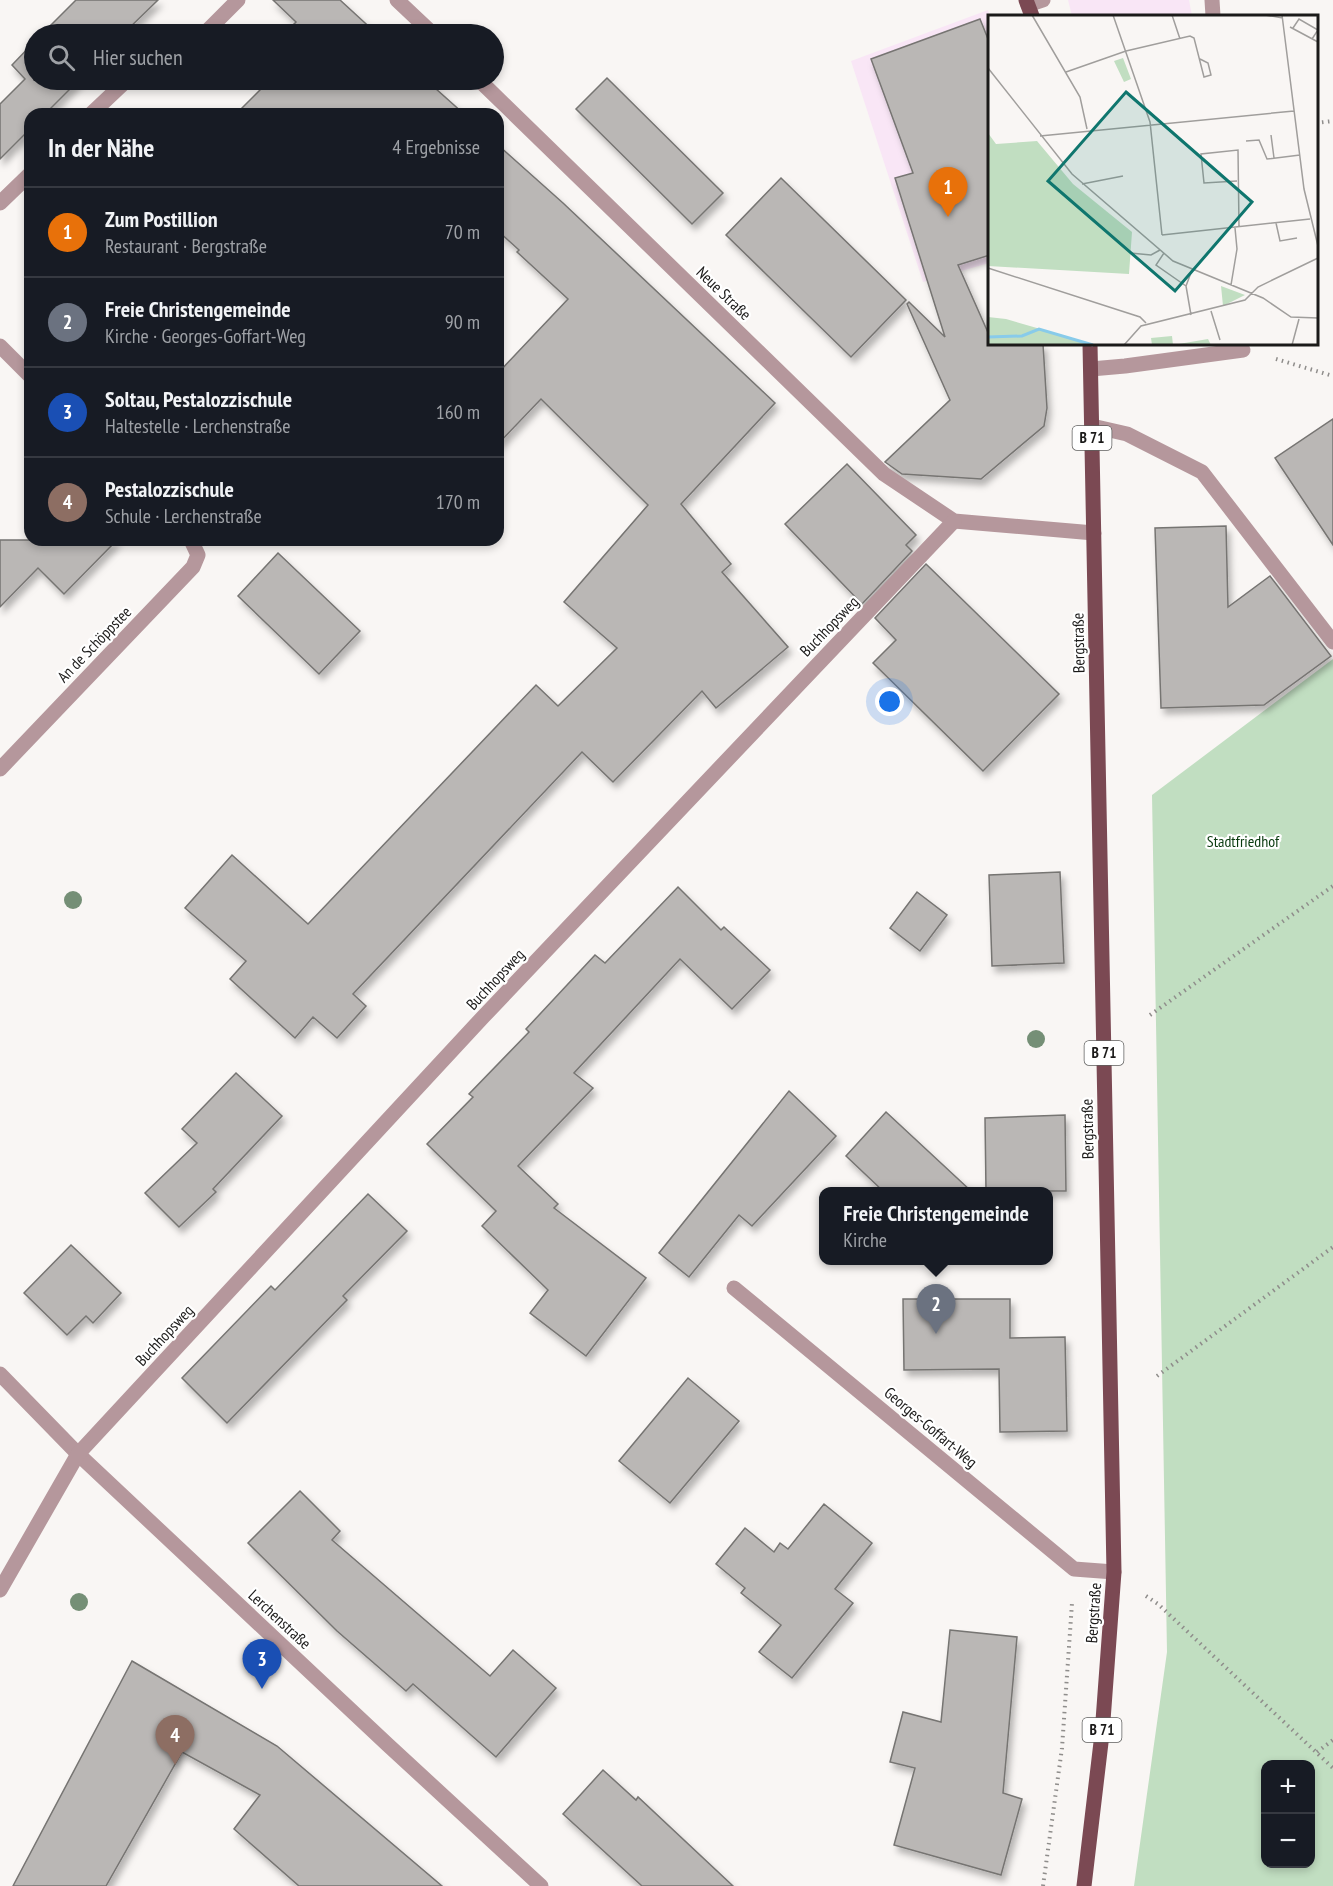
<!DOCTYPE html>
<html lang="de">
<meta charset="utf-8">
<style>
:root{--surface:#171b24;--page:#242831;--text:#f1f3f6;--muted:#9ea1a6;--line:#363941;--accent:#1a73e8}
body{margin:0;font-family:"PT Sans Narrow",sans-serif;background:var(--page);color:var(--text)}
.controls{position:absolute;right:18px;bottom:18px;display:grid;overflow:hidden;border-radius:12px;box-shadow:0 3px 9px #0003}
.controls button{width:54px;height:54px;display:grid;place-items:center;padding:0;border:0;border-bottom:2px solid var(--line);background:var(--surface);color:var(--text);font:30px sans-serif}
.you{position:absolute;left:890px;top:702px;width:21px;height:21px;margin:-15px;border:4px solid #fff;border-radius:50%;background:#1a73e8;box-shadow:0 0 0 9px #1a73e833}
.badge{display:grid;place-items:center;width:39px;height:39px;border-radius:50%;background:var(--accent);color:#fff;font-size:20px;font-weight:700}
.pin{position:absolute;translate:-50% -50px;filter:drop-shadow(0 2px 3px #0008)}
.pin::after{content:'';position:absolute;top:32px;width:21px;height:18px;background:inherit;clip-path:polygon(0 0,100% 0,50% 100%)}
.popup{position:absolute;left:819px;top:1187px;width:234px;height:78px;box-sizing:border-box;display:grid;place-content:center;border-radius:12px;background:var(--surface);filter:drop-shadow(0 2px 4px #0005);font-size:20px;white-space:nowrap;color:var(--muted)}
.popup b{font-size:22px;color:var(--text)}
.popup::after{content:'';position:absolute;left:50%;top:100%;margin-left:-12px;border:12px solid transparent;border-top-color:var(--surface)}
.list{margin:0;padding:0;list-style:none}
h2{display:flex;justify-content:space-between;align-items:center;height:78px;margin:0;padding:0 24px;font-size:26px}
h2 small{font-size:20px;font-weight:400;color:var(--muted)}
.list li{display:grid;grid-template-columns:39px 1fr auto;gap:18px;align-items:center;box-sizing:border-box;height:90px;padding:0 24px;border-top:2px solid var(--line)}
.list b{display:block;font-size:22px;white-space:nowrap}
.list p{margin:0;font-size:20px;white-space:nowrap;color:var(--muted)}
.list em{font-size:20px;font-style:normal;color:var(--muted)}
.icon{flex:none;width:33px;height:33px;fill:none;stroke:currentColor;stroke-width:2;stroke-linecap:round;stroke-linejoin:round}
.map{position:relative;flex:none;width:1333px;height:1886px;overflow:hidden}
.search{position:absolute;background:var(--surface);box-shadow:0 3px 9px #0003;left:24px;top:24px;width:480px;height:66px;display:flex;align-items:center;gap:15px;box-sizing:border-box;padding:0 21px;border-radius:33px;color:var(--muted);font-size:22px}
.panel{position:absolute;background:var(--surface);box-shadow:0 3px 9px #0003;left:24px;top:108px;width:480px;height:438px;border-radius:18px}
.map>svg:first-child{display:block}
.commercial{fill:#f9e6f6}
.green{fill:#c1dec1;fill-rule:evenodd}
.building{fill:#bab7b5;stroke:#767472;stroke-width:1.5;filter:url(#shadow)}
.lines{fill:none;stroke-linecap:round;stroke-linejoin:round}
.path{stroke:#8f8d8b;stroke-width:4;stroke-dasharray:1.5 4.5;stroke-linecap:butt}
.service{stroke:#b5979c;stroke-width:15}
.minor{stroke:#b5979c;stroke-width:15}
.primary{stroke:#7b4953;stroke-width:15}
.tree{fill:#758f76}
.labels{text-anchor:middle;stroke-width:4.5;stroke-linejoin:round;paint-order:stroke}
.shield{fill:#fff;stroke:#5f5f5e;stroke-width:1.5}
.shield-label{font-size:15px;font-weight:bold;fill:#1b1a19}
.street-label{font-size:16px;fill:#1b1a19;stroke:#fff}
.park-label{font-size:16px;fill:#093a0e;stroke:#fff}
.inset-river{fill:none;stroke:#88cbea;stroke-width:3}
.inset-road{fill:none;stroke:#a09e9c;stroke-width:1.5}
.view{fill:#0f766e;fill-opacity:0.15;stroke:#0f766e;stroke-width:3}
.inset-edge{fill:none;stroke:#1b1a19;stroke-width:3}
</style>
<div class="map">
<svg width="1333" height="1886" viewBox="0 0 1333 1886">
<defs>
<filter id="shadow"><feDropShadow dx="3.5" dy="6" stdDeviation="3" flood-color="#0004"/></filter>
</defs>
<rect width="100%" height="100%" fill="#f9f6f4"/>
<g class="commercial">
<polygon points="1068,0 1189,0 1192,16 1072,16"/>
<polygon points="988,10 990,16 989,263 923,282 851,61"/>
</g>
<path class="green" d="M 1333,659 L 1333,1886 L 1134,1886 L 1167,1652 L 1152,795 ZM 1266,1764 L 1310,1764 L 1310,1864 L 1266,1864 Z"/>
<g class="building">
<polygon points="76,0 158,0 123,34 42,34"/>
<polygon points="273,0 340,0 377,34 284,34 296,22"/>
<polygon points="980,19 990,44 990,255 958,265 990,337 990,344 1043,344 1047,408 1044,426 981,479 902,474 885,462 950,400 907,304 909,302 945,337 895,178 913,173 871,59"/>
<polygon points="34,42 34,80 79,80 45,114 30,114 30,129 0,159 0,104 25,79 12,65"/>
<polygon points="607,78 723,193 692,224 576,109"/>
<polygon points="270,80 426,80 464,114 236,114"/>
<polygon points="498,145 563,203 775,403 681,504 731,564 722,572 788,647 716,708 702,691 613,782 582,752 353,994 366,1006 337,1038 313,1017 295,1038 230,979 246,961 185,908 232,855 308,924 536,685 558,706 617,648 564,602 648,505 541,399 498,444 498,373 568,299 517,252 519,250 498,231"/>
<polygon points="781,178 906,300 851,357 726,235"/>
<polygon points="1333,419 1333,545 1275,458"/>
<polygon points="847,464 916,535 906,545 912,551 862,604 785,524"/>
<polygon points="1226,526 1228,607 1270,576 1331,656 1264,705 1161,708 1155,528"/>
<polygon points="0,540 117,540 64,594 38,568 0,607"/>
<polygon points="278,553 360,631 319,674 238,596"/>
<polygon points="926,564 1059,694 983,771 873,663 896,640 875,618"/>
<polygon points="1060,872 1064,963 992,966 989,875"/>
<polygon points="678,887 721,930 724,927 770,970 732,1009 680,959 574,1073 593,1088 518,1166 558,1204 554,1208 646,1278 586,1356 530,1313 548,1290 482,1226 496,1211 427,1144 473,1097 469,1094 529,1032 526,1029 595,955 605,963"/>
<polygon points="917,892 947,915 920,951 890,928"/>
<polygon points="236,1073 282,1116 213,1189 216,1192 179,1227 145,1193 197,1143 182,1129"/>
<polygon points="789,1091 836,1136 752,1226 739,1215 689,1277 659,1253"/>
<polygon points="886,1112 971,1191 883,1191 846,1156"/>
<polygon points="1065,1115 1066,1191 986,1191 985,1118"/>
<polygon points="368,1194 407,1231 343,1296 347,1300 227,1423 182,1378 271,1286 275,1290"/>
<polygon points="71,1245 121,1293 93,1323 86,1316 67,1335 24,1293"/>
<polygon points="903,1299 1010,1299 1010,1338 1065,1337 1067,1431 1000,1432 999,1369 904,1370"/>
<polygon points="688,1378 739,1421 670,1503 619,1461"/>
<polygon points="300,1491 340,1531 332,1540 490,1676 513,1650 556,1688 496,1757 413,1684 406,1691 337,1631 248,1543"/>
<polygon points="824,1504 872,1543 835,1589 853,1603 792,1678 759,1652 781,1625 741,1593 745,1588 716,1564 745,1528 774,1552 780,1543 788,1549"/>
<polygon points="950,1630 1017,1637 1003,1793 1022,1799 1001,1875 894,1845 915,1768 890,1762 903,1712 941,1722"/>
<polygon points="132,1661 277,1746 442,1886 299,1886 234,1829 260,1795 182,1752 106,1886 13,1886"/>
<polygon points="603,1770 636,1800 638,1797 733,1886 642,1886 563,1814"/>
</g>
<g class="lines">
<g class="path">
<polyline points="1316,123 1333,121"/>
<polyline points="1276,359 1333,376"/>
<polyline points="1150,1015 1333,886"/>
<polyline points="1157,1376 1333,1247"/>
<polyline points="1146,1596 1158,1604 1333,1768"/>
<polyline points="1317,1752 1333,1740"/>
<polyline points="1043,1886 1062,1748 1072,1603"/>
</g>
<g class="service">
<polyline points="1212,0 1213,16"/>
<polyline points="1028,5 1043,0"/>
<polyline points="1092,426 1127,434 1202,472 1333,642"/>
</g>
<g class="minor">
<polyline points="397,0 433,34"/>
<polyline points="204,34 238,0"/>
<polyline points="479,80 884,474 954,521 1094,533"/>
<polyline points="91,114 127,80"/>
<polyline points="0,203 30,174"/>
<polyline points="0,346 30,376"/>
<polyline points="1091,369 1125,366 1243,350"/>
<polyline points="0,769 193,567 198,555 191,540"/>
<polyline points="734,1288 1074,1569 1114,1572"/>
<polyline points="0,1374 78,1454 388,1745 541,1886"/>
<polyline points="0,1590 78,1454 483,1017 954,521"/>
</g>
<g class="primary">
<polyline points="1026,0 1032,16"/>
<polyline points="1084,1886 1102,1734 1114,1572 1090,344"/>
</g>
</g>
<g class="tree">
<circle cx="73" cy="900" r="9"/>
<circle cx="1036" cy="1039" r="9"/>
<circle cx="79" cy="1602" r="9"/>
</g>
<g class="labels">
<g class="shield">
<rect x="1072.5" y="426" width="39" height="24" rx="4.5"/>
<rect x="1084.5" y="1041" width="39" height="24" rx="4.5"/>
<rect x="1082.5" y="1718" width="39" height="24" rx="4.5"/>
</g>
<g class="shield-label">
<text x="1092" y="443">B 71</text>
<text x="1104" y="1058">B 71</text>
<text x="1102" y="1735">B 71</text>
</g>
<g class="street-label">
<text transform="translate(724 293) rotate(44)" y="6">Neue Straße</text>
<text transform="translate(829 626) rotate(-46)" y="6">Buchhopsweg</text>
<text transform="translate(1078 643) rotate(-91)" y="6">Bergstraße</text>
<text transform="translate(94 644) rotate(-46)" y="6">An de Schöppstee</text>
<text transform="translate(495 979) rotate(-47)" y="6">Buchhopsweg</text>
<text transform="translate(1087 1129) rotate(-91)" y="6">Bergstraße</text>
<text transform="translate(164 1335) rotate(-47)" y="6">Buchhopsweg</text>
<text transform="translate(931 1427) rotate(40)" y="6">Georges-Goffart-Weg</text>
<text transform="translate(1093 1613) rotate(-86)" y="6">Bergstraße</text>
<text transform="translate(280 1619) rotate(43)" y="6">Lerchenstraße</text>
</g>
<g class="park-label">
<text x="1243" y="847">Stadtfriedhof</text>
</g>
</g>
<g transform="translate(988 15)">
<rect width="330" height="330" fill="#f9f6f4"/>
<path d="M 135,43 L 143,64 L 136,67 L 126,46 ZM 0,118 L 8,129 L 49,126 L 85,169 L 144,217 L 141,259 L 0,251 ZM 233,271 L 257,280 L 235,291 ZM 0,302 L 18,304 L 108,330 L 0,330 ZM 184,321 L 185,330 L 220,324 L 223,330 L 164,330 L 163,323 Z" fill="#c1dec1"/>
<path class="inset-river" d="M 0,322 L 34,321 L 51,314 L 105,330"/>
<path class="inset-road" d="M 44,0 L 92,82 L 99,114M 125,0 L 162,107 L 174,220M 184,0 L 192,24M 277,0 L 295,3M 294,0 L 316,174 L 330,231M 302,12 L 330,27M 305,13 L 311,4 L 330,15 L 324,24M 0,53 L 84,159 L 185,246 L 275,283 L 303,302 L 330,303M 78,57 L 138,36 L 202,21 L 206,23 L 216,62 L 223,60 L 220,48 L 212,44M 283,120 L 286,143M 52,121 L 306,96M 258,126 L 271,125 L 279,144 L 312,140M 249,166 L 216,168 L 213,139 L 250,135 L 251,212M 94,169 L 135,161M 288,208 L 292,226 L 309,223M 174,220 L 322,204M 142,238 L 163,240 L 172,235M 176,238 L 168,250 L 198,271M 0,253 L 152,302 L 158,308M 243,270 L 249,234 L 247,213M 223,296 L 232,325M 203,300 L 198,271 L 204,255M 136,330 L 153,311 L 257,285 L 270,272 L 330,243M 304,330 L 311,304"/>
<path class="view" d="M 138,77 L 264,187 L 187,276 L 60,166 Z"/>
<rect width="330" height="330" class="inset-edge"/>
</g>
</svg>
<div class="controls">
<button>+</button>
<button>−</button>
</div>
<div class="you"></div>
<div class="pin badge" style="left:948px;top:217px;background:#e8710a">1</div>
<div class="pin badge" style="left:936px;top:1334px;background:#6b7280">2</div>
<div class="popup"><b>Freie Christengemeinde</b>Kirche</div>
<div class="pin badge" style="left:262px;top:1689px;background:#1a4fb4">3</div>
<div class="pin badge" style="left:175px;top:1765px;background:#8d6e63">4</div>
<div class="search"><svg class="icon" aria-label="search" viewBox="0 0 24 24"><circle cx="10" cy="10" r="6"/><path d="M15 15l6 6"/></svg>Hier suchen</div>
<section class="panel">
<h2>In der Nähe<small>4 Ergebnisse</small></h2>
<ul class="list">
<li><span class="badge" style="background:#e8710a">1</span><div><b>Zum Postillion</b><p>Restaurant · Bergstraße</p></div><em>70 m</em></li>
<li><span class="badge" style="background:#6b7280">2</span><div><b>Freie Christengemeinde</b><p>Kirche · Georges-Goffart-Weg</p></div><em>90 m</em></li>
<li><span class="badge" style="background:#1a4fb4">3</span><div><b>Soltau, Pestalozzischule</b><p>Haltestelle · Lerchenstraße</p></div><em>160 m</em></li>
<li><span class="badge" style="background:#8d6e63">4</span><div><b>Pestalozzischule</b><p>Schule · Lerchenstraße</p></div><em>170 m</em></li>
</ul>
</section>
</div>
